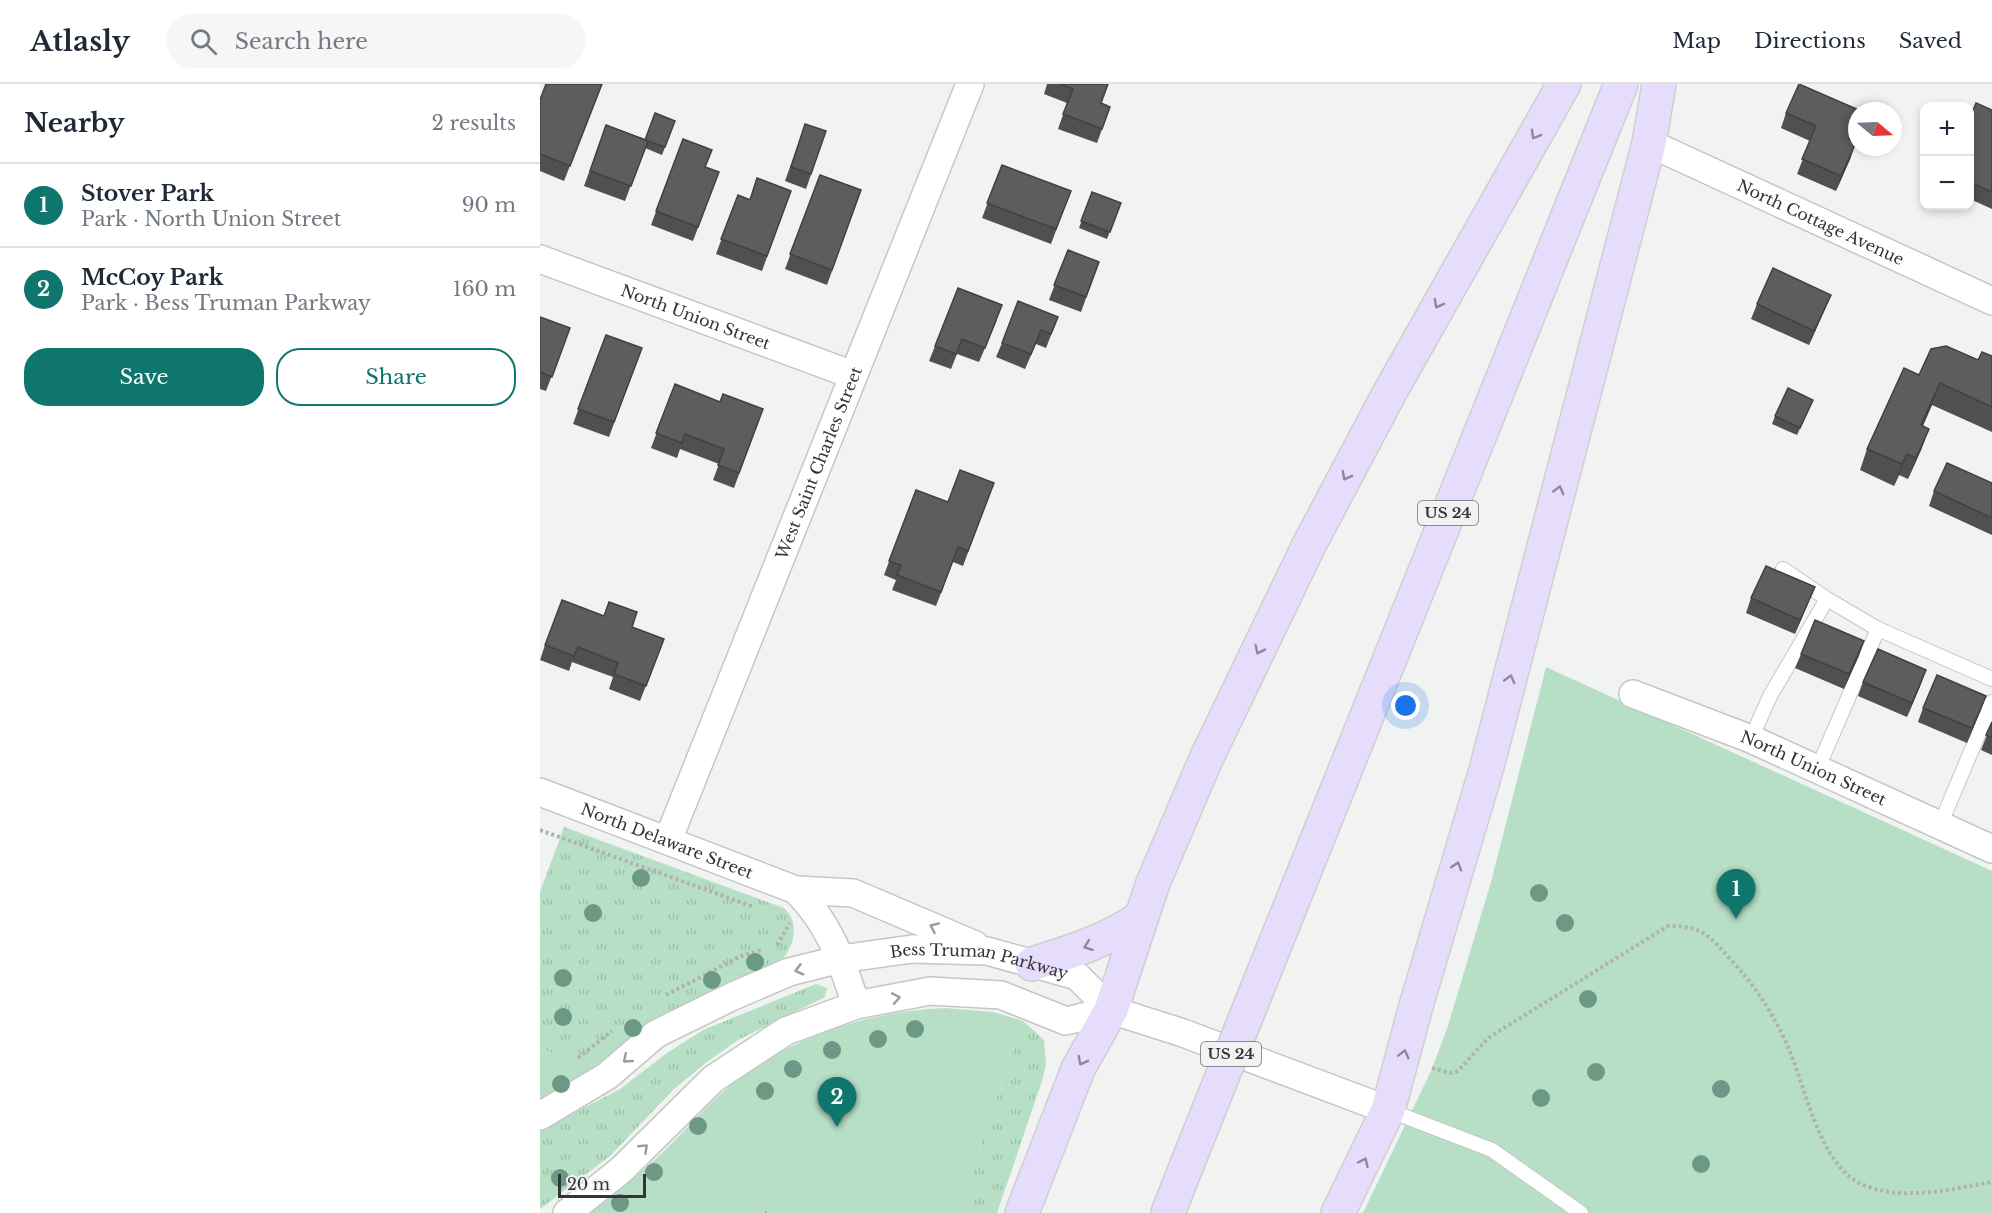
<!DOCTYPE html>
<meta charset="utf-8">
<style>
:root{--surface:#fff;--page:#f6f6f7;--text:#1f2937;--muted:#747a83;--line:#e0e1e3;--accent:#0f766e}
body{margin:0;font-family:"Libre Baskerville",serif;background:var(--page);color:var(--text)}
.controls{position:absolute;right:18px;top:18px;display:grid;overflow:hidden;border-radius:12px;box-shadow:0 3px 9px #0003}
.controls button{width:54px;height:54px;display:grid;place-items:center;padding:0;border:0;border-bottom:2px solid var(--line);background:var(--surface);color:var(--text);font:30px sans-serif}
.compass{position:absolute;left:1308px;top:18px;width:54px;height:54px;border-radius:50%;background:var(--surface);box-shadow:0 3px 9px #0003;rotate:109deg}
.scale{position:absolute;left:18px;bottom:15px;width:88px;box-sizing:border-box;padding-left:6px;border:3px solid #343535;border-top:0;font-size:16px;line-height:21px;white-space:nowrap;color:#343535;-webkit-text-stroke:4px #f0f3f1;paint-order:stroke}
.you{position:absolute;left:866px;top:622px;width:21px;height:21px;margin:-15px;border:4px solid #fff;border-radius:50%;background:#1a73e8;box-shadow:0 0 0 9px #1a73e833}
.badge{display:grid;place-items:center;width:39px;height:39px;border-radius:50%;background:var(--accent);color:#fff;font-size:20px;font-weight:700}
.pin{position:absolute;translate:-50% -50px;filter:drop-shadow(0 2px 3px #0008)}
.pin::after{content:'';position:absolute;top:32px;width:21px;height:18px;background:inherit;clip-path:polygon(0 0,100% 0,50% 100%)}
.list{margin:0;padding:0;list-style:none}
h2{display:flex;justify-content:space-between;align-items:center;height:78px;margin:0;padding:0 24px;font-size:26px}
h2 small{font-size:20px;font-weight:400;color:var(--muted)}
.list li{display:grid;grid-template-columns:39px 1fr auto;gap:18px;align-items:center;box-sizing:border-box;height:84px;padding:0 24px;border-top:2px solid var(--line)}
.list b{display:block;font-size:22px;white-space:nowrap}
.list p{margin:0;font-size:20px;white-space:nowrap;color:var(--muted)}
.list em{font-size:20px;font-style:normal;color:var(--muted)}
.actions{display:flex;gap:12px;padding:18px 24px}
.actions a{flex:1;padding:14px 0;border:2px solid var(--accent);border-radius:24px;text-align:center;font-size:21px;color:var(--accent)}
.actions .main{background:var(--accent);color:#fff}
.icon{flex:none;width:33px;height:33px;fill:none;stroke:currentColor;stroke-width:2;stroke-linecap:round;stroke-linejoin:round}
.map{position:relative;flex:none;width:1452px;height:1129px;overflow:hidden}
header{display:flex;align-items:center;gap:36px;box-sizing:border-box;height:84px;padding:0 30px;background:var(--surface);border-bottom:2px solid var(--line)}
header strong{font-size:28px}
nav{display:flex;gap:33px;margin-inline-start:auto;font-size:21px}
.search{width:420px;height:54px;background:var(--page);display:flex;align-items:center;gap:15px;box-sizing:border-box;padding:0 21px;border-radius:33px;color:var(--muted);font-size:22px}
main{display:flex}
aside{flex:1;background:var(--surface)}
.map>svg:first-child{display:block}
.grass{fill:url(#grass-tufts)}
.green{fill:#b7dfc6}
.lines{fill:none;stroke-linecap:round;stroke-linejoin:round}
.lane-casing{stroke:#c4c7c5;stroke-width:16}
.street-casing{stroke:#c4c7c5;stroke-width:30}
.primary-casing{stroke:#cecfcf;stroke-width:36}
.path{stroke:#afb2b0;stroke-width:4;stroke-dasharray:3 3;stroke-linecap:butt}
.lane{stroke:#fff;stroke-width:14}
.street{stroke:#fff;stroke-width:27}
.primary{stroke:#e6ddfd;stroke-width:33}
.primary-bridge-casing{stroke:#cecfcf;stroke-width:36;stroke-linecap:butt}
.primary-bridge{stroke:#e6ddfd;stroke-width:33}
.tree{fill:#6c9886}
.wall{fill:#4e514f}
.shaded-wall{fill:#404240}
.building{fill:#5b5e5c;stroke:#404240;stroke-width:1.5}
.oneway{stroke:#8d8999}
.oneway2{stroke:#9a9a9a}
.labels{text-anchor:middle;stroke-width:6;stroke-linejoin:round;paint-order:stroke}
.shield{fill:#f0f3f1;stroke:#6c6e6d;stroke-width:1.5}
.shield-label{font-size:15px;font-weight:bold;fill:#343535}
.street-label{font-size:16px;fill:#343535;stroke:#f0f3f1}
</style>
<header>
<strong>Atlasly</strong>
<div class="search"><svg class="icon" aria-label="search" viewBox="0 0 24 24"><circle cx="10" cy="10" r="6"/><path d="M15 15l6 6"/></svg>Search here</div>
<nav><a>Map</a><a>Directions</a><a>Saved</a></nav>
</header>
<main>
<aside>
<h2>Nearby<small>2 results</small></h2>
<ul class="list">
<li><span class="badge">1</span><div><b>Stover Park</b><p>Park · North Union Street</p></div><em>90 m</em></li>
<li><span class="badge">2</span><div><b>McCoy Park</b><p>Park · Bess Truman Parkway</p></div><em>160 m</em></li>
</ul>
<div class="actions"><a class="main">Save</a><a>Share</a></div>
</aside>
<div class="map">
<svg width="1452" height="1129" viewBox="0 0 1452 1129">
<defs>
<pattern id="grass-tufts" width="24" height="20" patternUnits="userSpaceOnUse" patternTransform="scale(1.5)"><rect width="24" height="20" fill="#b7dfc6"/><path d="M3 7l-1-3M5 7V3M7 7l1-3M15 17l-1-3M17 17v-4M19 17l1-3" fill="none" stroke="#9ec0ab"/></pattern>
</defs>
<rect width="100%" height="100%" fill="#f0f3f1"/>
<g class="grass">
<path d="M 24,743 L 244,824 C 262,840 253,868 236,881 L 159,913 L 122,936 L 59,983 L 0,965 L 0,808 Z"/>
<polygon points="276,900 287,904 285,913 198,956 167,978 135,1004 70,1072 0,1125 0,1047 80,1005 127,969 163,946"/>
<polygon points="483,937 504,956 506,981 502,997 457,1129 417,1129"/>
</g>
<g class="green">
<polygon points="1006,583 1452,787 1452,1129 823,1129 891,987 907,945 951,798"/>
<path d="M 405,924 L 453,928 L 483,937 L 417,1129 L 50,1129 C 75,1110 101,1089 124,1067 C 149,1043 171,1015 200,994 C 259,950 331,927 405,924 Z"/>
<polygon points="0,965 59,983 0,1023"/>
</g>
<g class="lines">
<g class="lane-casing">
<g id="lane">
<polyline points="1243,485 1287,515 1338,545 1452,595"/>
<polyline points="1211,655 1230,612 1287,515"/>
<polyline points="1277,686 1338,545"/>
<polyline points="1400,741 1452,618"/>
<polyline points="848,1026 952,1066 1041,1129"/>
</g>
</g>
<g class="street-casing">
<g id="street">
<path id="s1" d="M 1109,59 L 1452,217"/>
<path id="s2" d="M 0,175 L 313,291"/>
<path id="s3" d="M 1093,610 L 1211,655 L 1452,765"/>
<path id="s4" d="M 0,708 L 256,806 C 291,842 301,875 316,921"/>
<path id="s5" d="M 128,756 L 430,0"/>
<polyline points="256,806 313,809 435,861"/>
<path id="s6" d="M 0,1032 L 67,992 L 116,950 L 191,913 L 249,888 L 301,875 L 372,865 L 447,867 L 537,892 L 571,926 L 643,949 L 848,1026"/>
<polyline points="27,1129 81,1086 173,995 246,947 316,921 390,907 461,911 526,937 571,926"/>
</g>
</g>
<g class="primary-casing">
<g id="primary">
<polyline points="736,858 1081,0"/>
<path d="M 492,880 C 531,868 566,857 599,835"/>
<polyline points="482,1129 538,985 571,926 613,799 666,675 769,461 850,308 1024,0"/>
<polyline points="628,1129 646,1083"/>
<polyline points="798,1129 848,1026 876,922 946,686 1109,59 1119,0"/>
</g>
</g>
<g class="path">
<polyline points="0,746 214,823"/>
<polyline points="237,861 250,839"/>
<polyline points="126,911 201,872 222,866"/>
<polyline points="38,974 72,947"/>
<path d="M 892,984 L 910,989 L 918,987 L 948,954 L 1128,842 C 1164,842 1169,852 1192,877 C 1214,901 1228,922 1243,952 C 1265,994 1277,1085 1326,1102 C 1367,1117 1411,1105 1452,1098"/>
<polyline points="225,1129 227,1129"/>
</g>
<use href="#lane" class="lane"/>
<use href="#street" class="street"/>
<use href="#primary" class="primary"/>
<g class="primary-bridge-casing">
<polyline id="primary-bridge" points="646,1083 736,858"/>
</g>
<use href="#primary-bridge" class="primary-bridge"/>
</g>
<g class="tree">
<circle cx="101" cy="794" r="9"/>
<circle cx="999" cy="809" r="9"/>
<circle cx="53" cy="829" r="9"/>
<circle cx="1025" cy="839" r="9"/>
<circle cx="215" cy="878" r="9"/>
<circle cx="23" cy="894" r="9"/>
<circle cx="172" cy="896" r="9"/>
<circle cx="1048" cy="915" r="9"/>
<circle cx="23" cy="933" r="9"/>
<circle cx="93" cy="944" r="9"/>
<circle cx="375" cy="945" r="9"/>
<circle cx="338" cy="955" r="9"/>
<circle cx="292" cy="966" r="9"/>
<circle cx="253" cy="985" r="9"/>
<circle cx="1056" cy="988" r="9"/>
<circle cx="21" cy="1000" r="9"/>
<circle cx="1181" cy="1005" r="9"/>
<circle cx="225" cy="1007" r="9"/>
<circle cx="1001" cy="1014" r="9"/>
<circle cx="158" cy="1042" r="9"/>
<circle cx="1161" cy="1080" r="9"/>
<circle cx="114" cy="1088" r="9"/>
<circle cx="20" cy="1094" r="9"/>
<circle cx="80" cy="1119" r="9"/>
</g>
<g class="wall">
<polygon points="62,0 24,97 0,87 0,16"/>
<polygon points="507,0 568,0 561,19 570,23 557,59 518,45 527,19 504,10"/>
<polygon points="1452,26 1452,125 1430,115 1430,34"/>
<polygon points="1246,29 1310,55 1311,73 1296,107 1257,90 1270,57 1241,44"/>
<polygon points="135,37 122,71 105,64 85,117 44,102 66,41 105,55"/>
<polygon points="286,47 266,105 245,97 260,55"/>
<polygon points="143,55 166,83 179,88 153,157 111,141"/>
<polygon points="462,81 531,107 511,160 442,134"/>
<polygon points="280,91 321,106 287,201 245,185"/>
<polygon points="251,107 222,187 176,170 198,111 210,115"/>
<polygon points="552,108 581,119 567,155 539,144"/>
<polygon points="528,166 559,178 541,228 509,216"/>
<polygon points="1291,211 1285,225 1269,261 1211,235 1217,220"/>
<polygon points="0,233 30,244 6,307 0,305"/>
<polygon points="518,233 506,264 496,260 485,285 456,273 462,259"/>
<polygon points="457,236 439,278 417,270 411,285 389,277 395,262"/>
<polygon points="66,251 102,264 69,353 33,340"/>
<polygon points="1452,272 1452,348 1392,321 1383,342 1389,345 1381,366 1368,395 1359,391 1354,402 1320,386 1327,365 1379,291"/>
<polygon points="135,300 180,318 223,325 194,404 173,396 179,380 140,365 137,374 111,364"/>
<polygon points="1273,316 1257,351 1232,340 1235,332"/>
<polygon points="454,399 423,482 413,478 396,522 352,506 356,496 344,491 376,406 408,418"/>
<polygon points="1452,399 1452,451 1389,422 1394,407"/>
<polygon points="1211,514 1269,517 1255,550 1206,529"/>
<polygon points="92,543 124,555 100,617 69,605 73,593 32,578 29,587 0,576 5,561"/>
<polygon points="1324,557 1304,605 1255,584 1261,570"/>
<polygon points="1323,598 1381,600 1367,633 1318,612"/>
<polygon points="1446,612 1427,659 1378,638 1383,624"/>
<polygon points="1452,638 1452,671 1441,666"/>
</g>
<g class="shaded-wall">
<polygon points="1316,58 1311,73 1296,107 1301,92"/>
<polygon points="1291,211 1285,225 1269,261 1274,247"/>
<polygon points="1400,299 1392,321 1373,362 1381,341"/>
<polygon points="1389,345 1381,366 1368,395 1376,374"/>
<polygon points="1367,370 1359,391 1354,402 1362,380"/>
<polygon points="1275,503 1269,517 1255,550 1260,536"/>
<polygon points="1324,557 1319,572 1304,605 1309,590"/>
<polygon points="1386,586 1381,600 1367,633 1372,619"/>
<polygon points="1446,612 1441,626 1427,659 1432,644"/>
</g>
<g class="building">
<polygon points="6,0 62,0 30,82 0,70 0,16"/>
<polygon points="520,0 568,0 561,19 570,23 562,45 523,30 533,5"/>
<polygon points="1259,0 1321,27 1317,27 1317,36 1309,55 1316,58 1301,92 1262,75 1276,42 1246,29"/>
<polygon points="1436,19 1452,26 1452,108 1430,98 1430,34"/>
<polygon points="115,29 135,37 125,63 105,56"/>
<polygon points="265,40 286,47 271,90 251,83"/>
<polygon points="66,41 108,57 91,102 50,87"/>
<polygon points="143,55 172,66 165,83 179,88 158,143 116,127"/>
<polygon points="462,81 531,107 516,145 447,119"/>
<polygon points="280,91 321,106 292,186 250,170"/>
<polygon points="217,94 251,107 227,172 181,155 198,111 210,116"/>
<polygon points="552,108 581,119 570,148 541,137"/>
<polygon points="528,166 559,178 546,213 514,201"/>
<polygon points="1233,184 1291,211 1274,247 1217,220"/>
<polygon points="418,204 462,221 445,264 422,255 416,270 395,262"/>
<polygon points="478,217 518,233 511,250 501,246 491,270 462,259"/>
<polygon points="0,233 30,244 12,293 0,288"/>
<polygon points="66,251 102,264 74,338 38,325"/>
<polygon points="1406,262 1438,276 1442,268 1452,272 1452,323 1400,299 1381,341 1389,345 1376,374 1367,370 1362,380 1327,365 1364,284 1379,291 1391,265"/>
<polygon points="135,300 180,318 183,310 223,325 199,389 178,381 184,365 145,350 142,359 116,349"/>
<polygon points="1248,304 1273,316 1260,344 1235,332"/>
<polygon points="1407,379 1452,399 1452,434 1394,407"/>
<polygon points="420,386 454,399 428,467 418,463 401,508 357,491 361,481 349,477 376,406 408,418"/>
<polygon points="1226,482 1275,503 1260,536 1211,514"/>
<polygon points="22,516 64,532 69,518 97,528 92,543 124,555 106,602 74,590 78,579 38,563 34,572 5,561"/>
<polygon points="1275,536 1324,557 1309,590 1261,570"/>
<polygon points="1338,565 1386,586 1372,619 1323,598"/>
<polygon points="1397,591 1446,612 1432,644 1383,624"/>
<polygon points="1452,638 1452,654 1446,651"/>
</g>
<defs><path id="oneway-chevron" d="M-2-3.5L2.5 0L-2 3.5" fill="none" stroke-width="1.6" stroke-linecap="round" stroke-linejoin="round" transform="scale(1.5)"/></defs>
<g class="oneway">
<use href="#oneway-chevron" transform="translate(995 51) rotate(120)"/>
<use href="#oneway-chevron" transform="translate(898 220) rotate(118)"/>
<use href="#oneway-chevron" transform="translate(806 392) rotate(118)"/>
<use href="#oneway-chevron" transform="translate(1019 406) rotate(-75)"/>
<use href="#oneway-chevron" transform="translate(719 566) rotate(116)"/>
<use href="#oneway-chevron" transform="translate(970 595) rotate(-75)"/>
<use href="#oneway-chevron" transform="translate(917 782) rotate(-73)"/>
<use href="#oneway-chevron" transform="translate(548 862) rotate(159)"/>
<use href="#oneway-chevron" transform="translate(864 970) rotate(-76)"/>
<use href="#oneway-chevron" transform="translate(542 977) rotate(118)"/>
<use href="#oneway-chevron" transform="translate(824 1078) rotate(-65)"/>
</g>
<g class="oneway2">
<use href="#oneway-chevron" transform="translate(394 843) rotate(-156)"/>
<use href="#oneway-chevron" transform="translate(259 886) rotate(165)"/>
<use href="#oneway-chevron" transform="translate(356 914) rotate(-11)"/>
<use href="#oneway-chevron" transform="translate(87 975) rotate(139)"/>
<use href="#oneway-chevron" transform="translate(104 1064) rotate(-44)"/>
</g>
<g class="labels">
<g class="shield">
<rect x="878" y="417" width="60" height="24" rx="4.5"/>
<rect x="661" y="958" width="60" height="24" rx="4.5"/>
</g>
<g class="shield-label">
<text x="908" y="434">US 24</text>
<text x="691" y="975">US 24</text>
</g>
<g class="street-label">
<text dy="6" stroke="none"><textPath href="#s1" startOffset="189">North Cottage Avenue</textPath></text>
<text dy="6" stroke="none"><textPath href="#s2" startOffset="166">North Union Street</textPath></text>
<text dy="6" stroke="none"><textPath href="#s5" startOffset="406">West Saint Charles Street</textPath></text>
<text dy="6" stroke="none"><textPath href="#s3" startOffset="195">North Union Street</textPath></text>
<text dy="6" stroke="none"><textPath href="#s4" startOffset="136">North Delaware Street</textPath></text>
<text dy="6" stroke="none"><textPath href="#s6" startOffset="483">Bess Truman Parkway</textPath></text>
</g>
</g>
</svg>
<div class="controls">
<button>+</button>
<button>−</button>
</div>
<svg class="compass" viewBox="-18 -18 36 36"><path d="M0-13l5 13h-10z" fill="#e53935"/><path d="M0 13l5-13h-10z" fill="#747a83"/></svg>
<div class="scale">20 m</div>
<div class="you"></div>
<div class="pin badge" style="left:1196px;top:835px">1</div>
<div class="pin badge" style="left:297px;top:1043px">2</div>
</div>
</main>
